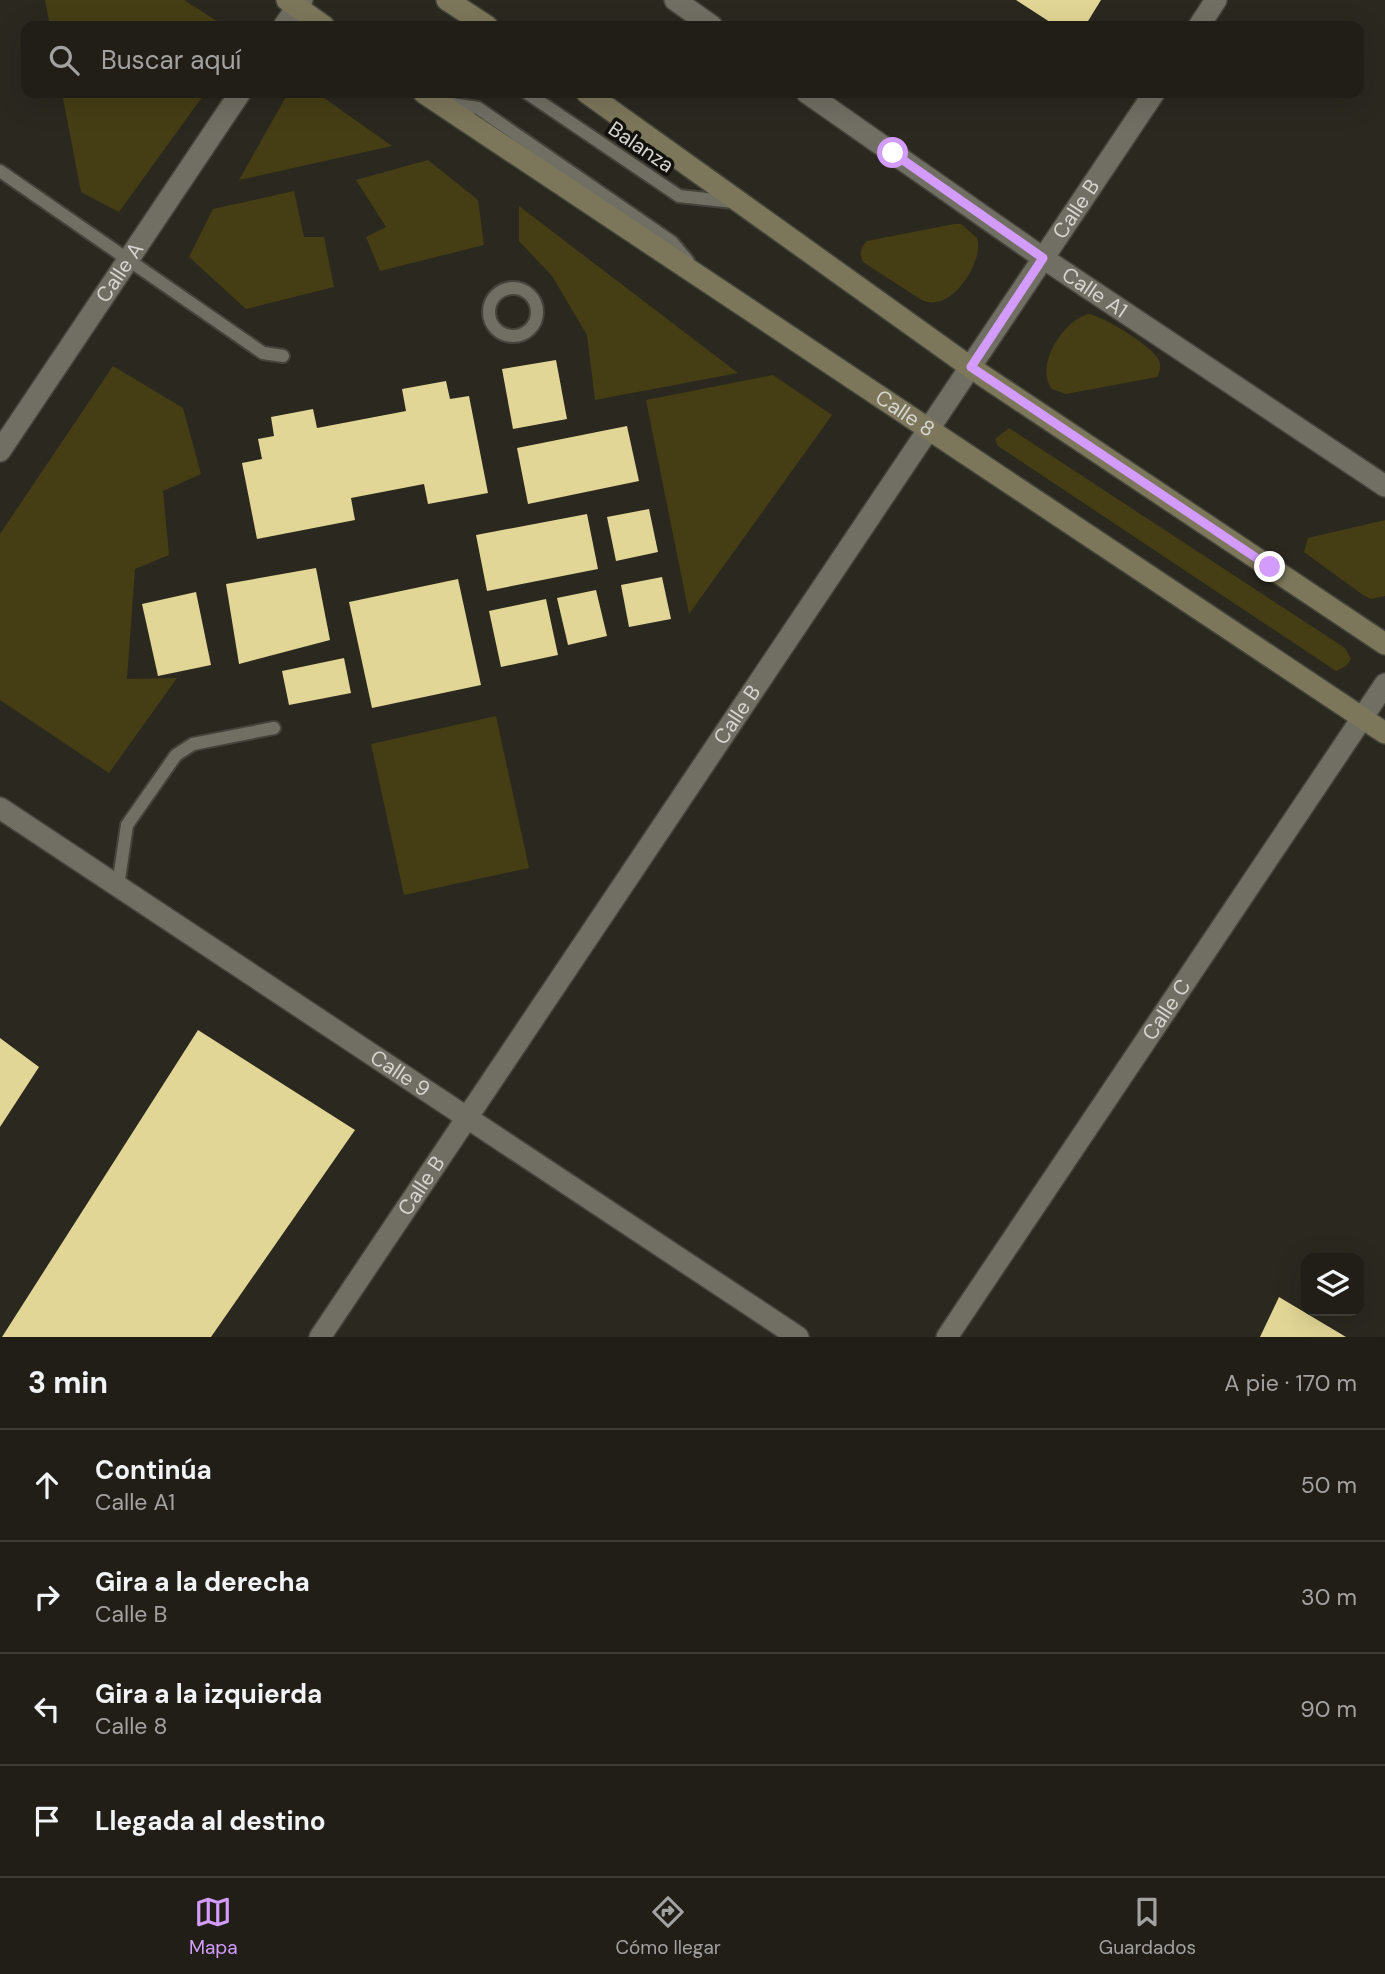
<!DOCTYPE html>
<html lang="es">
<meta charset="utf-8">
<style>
:root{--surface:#201e17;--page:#2d2b24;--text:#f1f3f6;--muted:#a2a2a1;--line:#3d3c36;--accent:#d39cfc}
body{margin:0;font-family:"DM Sans",sans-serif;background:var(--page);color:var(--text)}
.controls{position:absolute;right:21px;bottom:21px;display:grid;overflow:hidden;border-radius:14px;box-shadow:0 7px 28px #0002}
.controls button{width:63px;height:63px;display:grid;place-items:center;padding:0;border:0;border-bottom:2px solid var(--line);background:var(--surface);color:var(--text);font:35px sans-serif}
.stop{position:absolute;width:21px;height:21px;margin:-16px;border:5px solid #d39cfc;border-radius:50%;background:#fff}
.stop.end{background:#d39cfc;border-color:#fff;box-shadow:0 2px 7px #0008}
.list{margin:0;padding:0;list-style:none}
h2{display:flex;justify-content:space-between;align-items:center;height:91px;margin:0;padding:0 28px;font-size:30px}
h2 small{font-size:23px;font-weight:400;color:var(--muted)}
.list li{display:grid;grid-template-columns:46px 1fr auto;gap:21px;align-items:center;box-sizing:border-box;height:112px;padding:0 28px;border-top:2px solid var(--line)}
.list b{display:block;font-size:26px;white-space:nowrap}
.list p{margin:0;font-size:23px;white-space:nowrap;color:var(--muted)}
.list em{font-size:23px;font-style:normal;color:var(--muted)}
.icon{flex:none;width:38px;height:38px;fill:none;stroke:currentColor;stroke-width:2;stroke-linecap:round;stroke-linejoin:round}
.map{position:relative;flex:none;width:1385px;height:1337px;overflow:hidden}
.search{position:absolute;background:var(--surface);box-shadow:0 7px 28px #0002;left:21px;right:21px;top:21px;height:77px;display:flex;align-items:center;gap:18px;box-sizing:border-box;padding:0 24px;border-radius:14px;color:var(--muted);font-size:26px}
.sheet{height:539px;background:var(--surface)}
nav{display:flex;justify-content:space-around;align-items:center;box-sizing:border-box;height:98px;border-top:2px solid var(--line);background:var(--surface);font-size:19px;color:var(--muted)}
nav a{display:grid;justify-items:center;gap:4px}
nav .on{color:var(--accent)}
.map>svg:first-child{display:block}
.green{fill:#453e15}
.building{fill:#e1d695}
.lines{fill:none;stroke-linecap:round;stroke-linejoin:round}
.lane-casing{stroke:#45443b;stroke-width:16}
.street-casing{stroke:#45443b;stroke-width:24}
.secondary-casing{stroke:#45443b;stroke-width:24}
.lane{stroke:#716f64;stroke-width:12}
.street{stroke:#716f64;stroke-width:21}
.secondary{stroke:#7c775a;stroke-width:21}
.route{stroke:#d39cfc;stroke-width:9}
.labels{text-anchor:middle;stroke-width:7;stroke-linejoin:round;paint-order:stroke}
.street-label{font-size:21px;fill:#d5d4ce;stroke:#12110d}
</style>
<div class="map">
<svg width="1385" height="1337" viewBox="0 0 1385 1337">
<rect width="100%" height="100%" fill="#2a281f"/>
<g class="green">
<polygon points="45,0 184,0 225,26 50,26"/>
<polygon points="62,93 205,93 119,212 81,192"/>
<polygon points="288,93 317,93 392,146 239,180"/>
<polygon points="428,160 478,200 484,245 380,271 366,237 386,227 356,180"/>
<polygon points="294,191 304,237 324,237 334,287 246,309 189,257 213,209"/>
<polygon points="519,206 738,373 595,400 587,335 552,276 519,241"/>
<path d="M 954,224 L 961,224 L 977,238 C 985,259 951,317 920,299 L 863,262 C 859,253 860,248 867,241 Z"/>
<path d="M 1089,314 C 1105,317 1146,343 1156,356 C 1162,363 1161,370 1157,377 L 1066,394 L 1052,389 C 1034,366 1064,319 1089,314 Z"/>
<polygon points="113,366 183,408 201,474 163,491 169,555 135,569 127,679 177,678 109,773 0,700 0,534"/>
<polygon points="773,375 832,415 689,614 646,400"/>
<polygon points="1009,428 1345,648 1351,659 1346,666 1336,671 998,446 995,439"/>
<polygon points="1385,520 1385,596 1371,599 1363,595 1304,552 1308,538"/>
<polygon points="496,716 529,868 404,895 371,744"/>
</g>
<g class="building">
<polygon points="1016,0 1101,0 1085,26 1056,26"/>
<polygon points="556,360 567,419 513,429 502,369"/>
<polygon points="446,381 450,399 469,396 488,493 428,504 424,484 351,498 355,520 257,539 242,463 262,459 258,439 274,436 271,417 313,409 317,428 406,411 402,389"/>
<polygon points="627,426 639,481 528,504 517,448"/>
<polygon points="649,509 658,552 616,561 607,517"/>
<polygon points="587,514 598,569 487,591 476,535"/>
<polygon points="316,568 330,640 239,664 226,584"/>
<polygon points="662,577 671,619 629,627 621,585"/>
<polygon points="458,579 481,685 372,708 349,602"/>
<polygon points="596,590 607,636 568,645 557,598"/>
<polygon points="196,592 211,665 158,676 142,604"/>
<polygon points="546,599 558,655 501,667 489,611"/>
<polygon points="344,658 351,693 289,705 282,671"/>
<polygon points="198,1030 355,1130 211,1337 2,1337"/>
<polygon points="0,1038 39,1067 0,1127"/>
<polygon points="1279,1297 1346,1337 1260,1337"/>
</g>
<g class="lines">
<g class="lane-casing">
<g id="lane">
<polyline points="527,93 679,196 733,202"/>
<polyline points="445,103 478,108 672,242 688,261"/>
<polyline points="0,171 263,353 283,356"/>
<circle cx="513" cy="312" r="24"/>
<polyline points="118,886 127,825 176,755 193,744 274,728"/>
</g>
</g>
<g class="street-casing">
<g id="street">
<polyline points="675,0 712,26"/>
<polyline points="284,26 302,0"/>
<polyline points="1199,26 1216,0"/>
<path id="s1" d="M 807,93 L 1043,258 L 1385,486"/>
<path id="s2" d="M 0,451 L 240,93"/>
<path id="s3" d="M 0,808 L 798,1337"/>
<path id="s4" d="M 320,1337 L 1154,93"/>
<path id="s5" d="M 947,1337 L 1385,684"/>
</g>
</g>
<g class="secondary-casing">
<g id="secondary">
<polyline points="287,0 324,26"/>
<polyline points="447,0 487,26"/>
<path id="s6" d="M 424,93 L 1385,733"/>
<polyline points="587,93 970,367 1385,644"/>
</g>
</g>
<use href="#lane" class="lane"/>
<use href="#street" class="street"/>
<use href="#secondary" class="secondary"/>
</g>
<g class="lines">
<polyline class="route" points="893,153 1043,258 971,367 1270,567"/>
</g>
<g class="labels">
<g class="street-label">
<text transform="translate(641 147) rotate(34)" y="7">Balanza</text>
<text dy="7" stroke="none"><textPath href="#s4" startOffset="1358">Calle B</textPath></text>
<text dy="7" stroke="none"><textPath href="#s2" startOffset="215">Calle A</textPath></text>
<text dy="7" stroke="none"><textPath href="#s1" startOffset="350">Calle A1</textPath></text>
<text dy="7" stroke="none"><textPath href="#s6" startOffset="578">Calle 8</textPath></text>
<text dy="7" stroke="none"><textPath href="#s4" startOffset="749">Calle B</textPath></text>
<text dy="7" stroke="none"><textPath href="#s5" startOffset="394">Calle C</textPath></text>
<text dy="7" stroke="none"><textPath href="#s3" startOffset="480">Calle 9</textPath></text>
<text dy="7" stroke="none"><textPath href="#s4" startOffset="182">Calle B</textPath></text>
</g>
</g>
</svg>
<div class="controls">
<button><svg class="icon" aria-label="layers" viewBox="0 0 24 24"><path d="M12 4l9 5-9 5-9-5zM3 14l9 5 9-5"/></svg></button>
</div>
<div class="stop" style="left:893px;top:153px"></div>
<div class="stop end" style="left:1270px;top:567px"></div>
<div class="search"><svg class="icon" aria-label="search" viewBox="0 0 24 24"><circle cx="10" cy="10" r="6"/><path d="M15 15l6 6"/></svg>Buscar aquí</div>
</div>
<section class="sheet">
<h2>3 min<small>A pie · 170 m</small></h2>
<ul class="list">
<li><svg class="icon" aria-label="ahead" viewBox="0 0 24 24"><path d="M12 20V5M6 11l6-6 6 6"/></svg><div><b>Continúa</b><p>Calle A1</p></div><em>50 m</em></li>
<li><svg class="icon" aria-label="right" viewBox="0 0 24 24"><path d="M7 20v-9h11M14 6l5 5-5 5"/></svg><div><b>Gira a la derecha</b><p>Calle B</p></div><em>30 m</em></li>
<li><svg class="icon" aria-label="left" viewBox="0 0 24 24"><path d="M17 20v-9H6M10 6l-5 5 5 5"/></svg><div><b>Gira a la izquierda</b><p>Calle 8</p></div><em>90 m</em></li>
<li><svg class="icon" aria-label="arrive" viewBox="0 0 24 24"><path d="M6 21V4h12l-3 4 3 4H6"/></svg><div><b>Llegada al destino</b></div></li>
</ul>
</section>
<nav>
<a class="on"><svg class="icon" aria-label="map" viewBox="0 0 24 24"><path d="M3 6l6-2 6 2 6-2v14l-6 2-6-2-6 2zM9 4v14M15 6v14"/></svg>Mapa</a>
<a><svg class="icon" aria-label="directions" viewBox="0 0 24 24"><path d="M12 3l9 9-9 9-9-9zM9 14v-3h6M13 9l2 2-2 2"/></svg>Cómo llegar</a>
<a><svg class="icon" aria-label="saved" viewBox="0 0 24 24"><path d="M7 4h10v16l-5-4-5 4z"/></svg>Guardados</a>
</nav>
